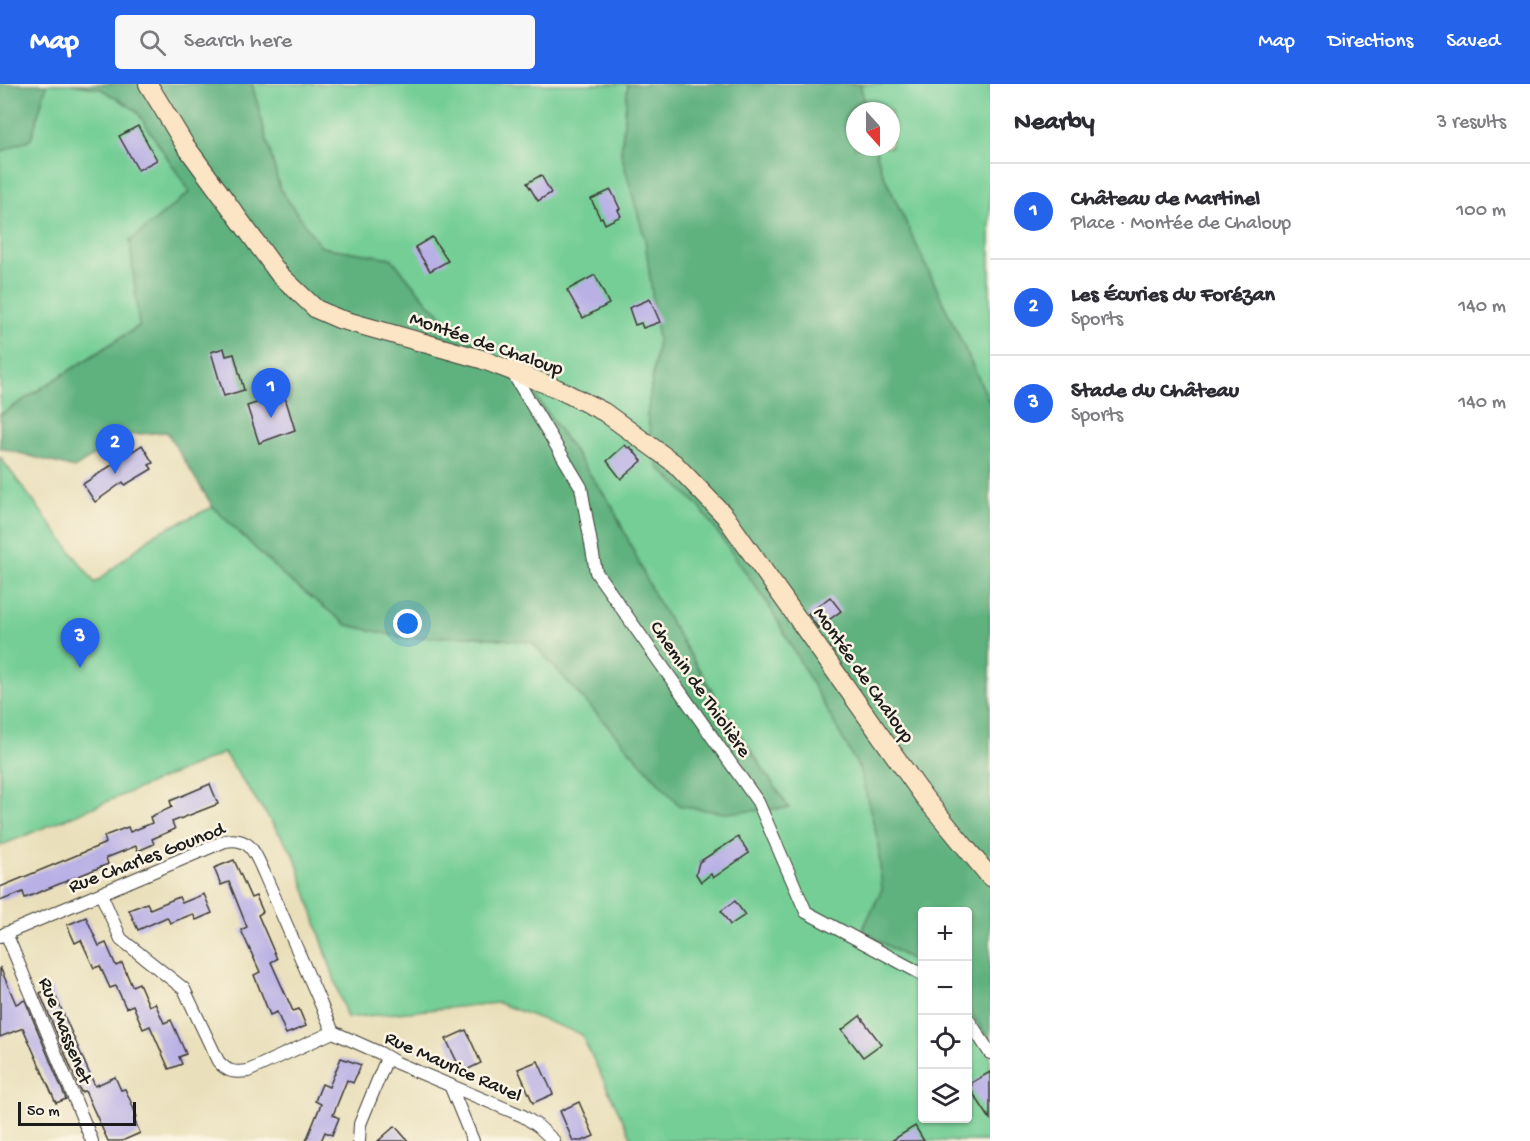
<!DOCTYPE html>
<meta charset="utf-8">
<style>
:root{--surface:#fff;--page:#f7f7f7;--text:#2b2b33;--muted:#7c7c81;--line:#e1e1e2;--accent:#2563eb}
body{margin:0;font-family:"Gochi Hand",sans-serif;background:var(--page);color:var(--text)}
.controls{position:absolute;right:18px;bottom:18px;display:grid;overflow:hidden;border-radius:6px;box-shadow:0 2px 4px #0004}
.controls button{width:54px;height:54px;display:grid;place-items:center;padding:0;border:0;border-bottom:2px solid var(--line);background:var(--surface);color:var(--text);font:30px sans-serif}
.compass{position:absolute;left:846px;top:18px;width:54px;height:54px;border-radius:50%;background:var(--surface);box-shadow:0 2px 4px #0004;rotate:159deg}
.scale{position:absolute;left:18px;bottom:15px;width:118px;box-sizing:border-box;padding-left:6px;border:3px solid #1c1c1c;border-top:0;font-size:16px;line-height:21px;white-space:nowrap;color:#1c1c1c;-webkit-text-stroke:4px #fcf5e5;paint-order:stroke}
.you{position:absolute;left:408px;top:540px;width:21px;height:21px;margin:-15px;border:4px solid #fff;border-radius:50%;background:#1a73e8;box-shadow:0 0 0 9px #1a73e833}
.badge{display:grid;place-items:center;width:39px;height:39px;border-radius:50%;background:var(--accent);color:#fff;font-size:20px;font-weight:700}
.pin{position:absolute;translate:-50% -50px;filter:drop-shadow(0 2px 3px #0008)}
.pin::after{content:'';position:absolute;top:32px;width:21px;height:18px;background:inherit;clip-path:polygon(0 0,100% 0,50% 100%)}
.list{margin:0;padding:0;list-style:none}
h2{display:flex;justify-content:space-between;align-items:center;height:78px;margin:0;padding:0 24px;font-size:26px}
h2 small{font-size:20px;font-weight:400;color:var(--muted)}
.list li{display:grid;grid-template-columns:39px 1fr auto;gap:18px;align-items:center;box-sizing:border-box;height:96px;padding:0 24px;border-top:2px solid var(--line)}
.list b{display:block;font-size:22px;white-space:nowrap}
.list p{margin:0;font-size:20px;white-space:nowrap;color:var(--muted)}
.list em{font-size:20px;font-style:normal;color:var(--muted)}
.icon{flex:none;width:33px;height:33px;fill:none;stroke:currentColor;stroke-width:2;stroke-linecap:round;stroke-linejoin:round}
.map{position:relative;flex:none;width:990px;height:1057px;overflow:hidden}
header{display:flex;align-items:center;gap:36px;box-sizing:border-box;height:84px;padding:0 30px;background:var(--accent);color:#fff}
header strong{font-size:28px}
nav{display:flex;gap:33px;margin-inline-start:auto;font-size:21px}
.search{width:420px;height:54px;background:var(--page);display:flex;align-items:center;gap:15px;box-sizing:border-box;padding:0 21px;border-radius:6px;color:var(--muted);font-size:22px}
main{display:flex}
aside{flex:1;background:var(--surface)}
.map>svg:first-child{display:block}
.green{fill:#74ce95;stroke:#487558;stroke-width:1.5}
.forest{fill:#5fb17e;stroke:#3e664d;stroke-width:1.5}
.building{fill:#b9b1e5}
.lines{fill:none;stroke-linecap:round;stroke-linejoin:round}
.street-casing{stroke:#3b3934;stroke-width:14}
.secondary-casing{stroke:#3b3934;stroke-width:20}
.street{stroke:#fff;stroke-width:12}
.secondary{stroke:#fce5c4;stroke-width:18}
.labels{text-anchor:middle;stroke-width:5;stroke-linejoin:round;paint-order:stroke}
.street-label{font-size:20px;fill:#1c1c1c;stroke:#fcf5e5}
</style>
<header>
<strong>Map</strong>
<div class="search"><svg class="icon" aria-label="search" viewBox="0 0 24 24"><circle cx="10" cy="10" r="6"/><path d="M15 15l6 6"/></svg>Search here</div>
<nav><a>Map</a><a>Directions</a><a>Saved</a></nav>
</header>
<main>
<div class="map">
<svg width="990" height="1057" viewBox="0 0 990 1057">
<rect width="100%" height="100%" fill="#fcf5e5"/>
<filter id="ink" filterUnits="userSpaceOnUse"><feTurbulence type="fractalNoise" baseFrequency=".0167" numOctaves="2"/><feDisplacementMap in="SourceGraphic" scale="12" xChannelSelector="R" yChannelSelector="G"/><feConvolveMatrix kernelMatrix="1 2 1 2 8 2 1 2 1" color-interpolation-filters="sRGB"/></filter>
<filter id="wash" filterUnits="userSpaceOnUse"><feTurbulence type="fractalNoise" baseFrequency=".008" numOctaves="4" result="noise"/><feDisplacementMap in="SourceGraphic" scale="24" xChannelSelector="R" yChannelSelector="G"/><feGaussianBlur stdDeviation="1.35" result="paint"/><feColorMatrix in="noise" values="0 0 0 0 0 0 0 0 0 0 0 0 0 0 0 0 0 1.4 0 .05"/><feComposite in="paint" operator="in"/></filter>
<g filter="url(#wash)">
<rect width="100%" height="100%" fill="#e9dfba"/>
<g class="green">
<polygon points="47,0 72,0 101,5 136,26 190,108 130,157 139,242 0,331 0,68 31,55"/>
<polygon points="252,0 628,0 621,69 645,155 658,256 647,332 658,382 699,422 768,520 860,686 878,757 882,805 862,847 922,882 922,1034 968,1034 968,923 990,958 990,1057 633,1057 581,950 498,919 347,934 294,771 224,669 0,762 0,373 95,499 155,450 213,423 284,492 347,541 532,558 680,722 789,724 725,628 655,513 612,422 535,312 431,222 391,174 321,163 280,105"/>
<polygon points="860,0 990,0 990,319 881,85 875,63 891,63 891,27 867,27"/>
</g>
<g class="forest">
<polygon points="0,0 47,0 31,55 0,68"/>
<polygon points="72,0 252,0 280,105 321,163 391,174 431,222 535,311 612,422 655,513 725,628 789,724 725,729 680,722 532,558 474,552 405,554 347,541 284,492 213,423 167,348 126,351 74,384 0,364 0,331 139,242 130,157 190,108 136,26 101,5"/>
<polygon points="628,0 860,0 867,27 855,27 855,63 875,63 881,85 990,319 990,958 968,923 968,828 922,828 922,882 862,847 882,805 878,757 860,686 768,520 699,422 658,383 647,332 658,256 645,155 621,69"/>
</g>
<g id="blocks">
<g class="building">
<polygon points="138,42 157,76 138,86 119,52"/>
<polygon points="541,91 551,109 538,117 527,99"/>
<polygon points="611,106 620,125 618,126 621,132 605,140 602,133 600,134 591,115"/>
<polygon points="432,153 448,177 430,187 415,163"/>
<polygon points="595,191 609,220 583,234 567,206"/>
<polygon points="650,215 660,238 643,244 641,239 635,241 629,224"/>
<polygon points="224,264 226,272 234,270 244,306 224,312 211,268"/>
<polygon points="284,310 295,346 259,359 247,322"/>
<polygon points="142,361 153,379 149,381 152,385 125,401 123,398 95,418 83,400"/>
<polygon points="625,361 628,364 630,363 642,377 621,395 607,377"/>
<polygon points="830,513 841,527 818,544 808,530"/>
<polygon points="210,700 218,720 172,738 175,745 152,755 154,760 138,767 136,762 106,774 108,780 25,814 23,808 0,817 0,803 106,759 104,752 128,743 130,748 152,739 150,733 172,723 170,717"/>
<polygon points="738,753 749,769 713,794 711,790 701,798 696,790 699,778"/>
<polygon points="234,776 251,814 256,812 263,828 258,831 277,875 271,878 293,927 299,925 306,942 286,950 277,928 270,931 254,891 260,888 241,846 247,843 229,798 221,801 214,784"/>
<polygon points="204,810 212,829 196,836 193,830 170,839 167,833 138,846 129,826 147,819 150,825 179,813 182,819"/>
<polygon points="735,817 745,831 730,841 721,827"/>
<polygon points="86,833 99,862 106,859 116,882 122,879 132,902 139,899 149,922 155,919 164,939 171,936 186,970 179,973 182,980 169,985 150,942 143,945 133,921 126,924 116,902 110,904 100,882 94,884 81,856 75,859 67,841"/>
<polygon points="0,883 16,920 25,916 66,1015 56,1019 23,944 0,953"/>
<polygon points="52,904 95,1002 115,993 121,1006 125,1005 131,1018 137,1033 134,1035 140,1049 122,1057 108,1057 85,1007 81,1008 40,909"/>
<polygon points="860,932 881,960 863,973 842,946"/>
<polygon points="466,946 481,979 462,988 446,955"/>
<polygon points="341,974 361,981 353,999 347,996 333,1031 339,1034 332,1051 325,1048 321,1057 306,1057 321,1020 315,1017 322,1000 329,1003"/>
<polygon points="538,977 553,1010 533,1019 518,985"/>
<polygon points="990,988 990,1035 969,1003 972,1001 971,999"/>
<polygon points="579,1018 594,1052 582,1057 573,1057 560,1027"/>
<polygon points="395,1042 408,1057 378,1057"/>
<polygon points="915,1042 924,1057 891,1057"/>
</g>
</g>
</g>
<g filter="url(#ink)">
<use href="#blocks" fill-opacity="0" stroke="#3b3934" stroke-width="1.5"/>
<g class="lines">
<g class="street-casing">
<g id="street">
<polyline points="512,288 581,403 596,488 758,718 806,828 922,890"/>
<path d="M 101,810 L 121,855 L 184,905 L 218,977 C 227,988 234,989 248,987 L 333,948"/>
<polyline points="6,849 92,1057"/>
<path d="M 0,852 L 225,757 C 250,752 255,769 264,789 L 333,948"/>
<polyline points="968,935 990,969"/>
<polyline points="333,948 380,969 397,979 523,1032 538,1042 554,1057"/>
<polyline points="450,1001 473,1057"/>
<polyline points="359,1057 360,1040 387,974"/>
</g>
</g>
<g class="secondary-casing">
<polyline id="secondary" points="148,0 185,61 279,190 316,225 339,235 481,275 556,304 604,328 674,379 725,432 924,713 990,793"/>
</g>
<use href="#street" class="street"/>
<use href="#secondary" class="secondary"/>
</g>
</g>
<g class="labels">
<g class="street-label">
<text transform="translate(487 258) rotate(19)" y="7">Montée de Chaloup</text>
<text transform="translate(865 590) rotate(55)" y="7">Montée de Chaloup</text>
<text transform="translate(702 604) rotate(55)" y="7">Chemin de Thiolière</text>
<text transform="translate(146 772) rotate(-21)" y="7">Rue Charles Gounod</text>
<text transform="translate(67 946) rotate(68)" y="7">Rue Massenet</text>
<text transform="translate(454 981) rotate(24)" y="7">Rue Maurice Ravel</text>
</g>
</g>
</svg>
<div class="controls">
<button>+</button>
<button>−</button>
<button><svg class="icon" aria-label="locate" viewBox="0 0 24 24"><circle cx="12" cy="12" r="6"/><path d="M12 2v4M12 18v4M2 12h4M18 12h4"/></svg></button>
<button><svg class="icon" aria-label="layers" viewBox="0 0 24 24"><path d="M12 4l9 5-9 5-9-5zM3 14l9 5 9-5"/></svg></button>
</div>
<svg class="compass" viewBox="-18 -18 36 36"><path d="M0-13l5 13h-10z" fill="#e53935"/><path d="M0 13l5-13h-10z" fill="#7c7c81"/></svg>
<div class="scale">50 m</div>
<div class="you"></div>
<div class="pin badge" style="left:271px;top:334px">1</div>
<div class="pin badge" style="left:115px;top:390px">2</div>
<div class="pin badge" style="left:80px;top:584px">3</div>
</div>
<aside>
<h2>Nearby<small>3 results</small></h2>
<ul class="list">
<li><span class="badge">1</span><div><b>Château de Martinel</b><p>Place · Montée de Chaloup</p></div><em>100 m</em></li>
<li><span class="badge">2</span><div><b>Les Écuries du Forézan</b><p>Sports</p></div><em>140 m</em></li>
<li><span class="badge">3</span><div><b>Stade du Château</b><p>Sports</p></div><em>140 m</em></li>
</ul>
</aside>
</main>
